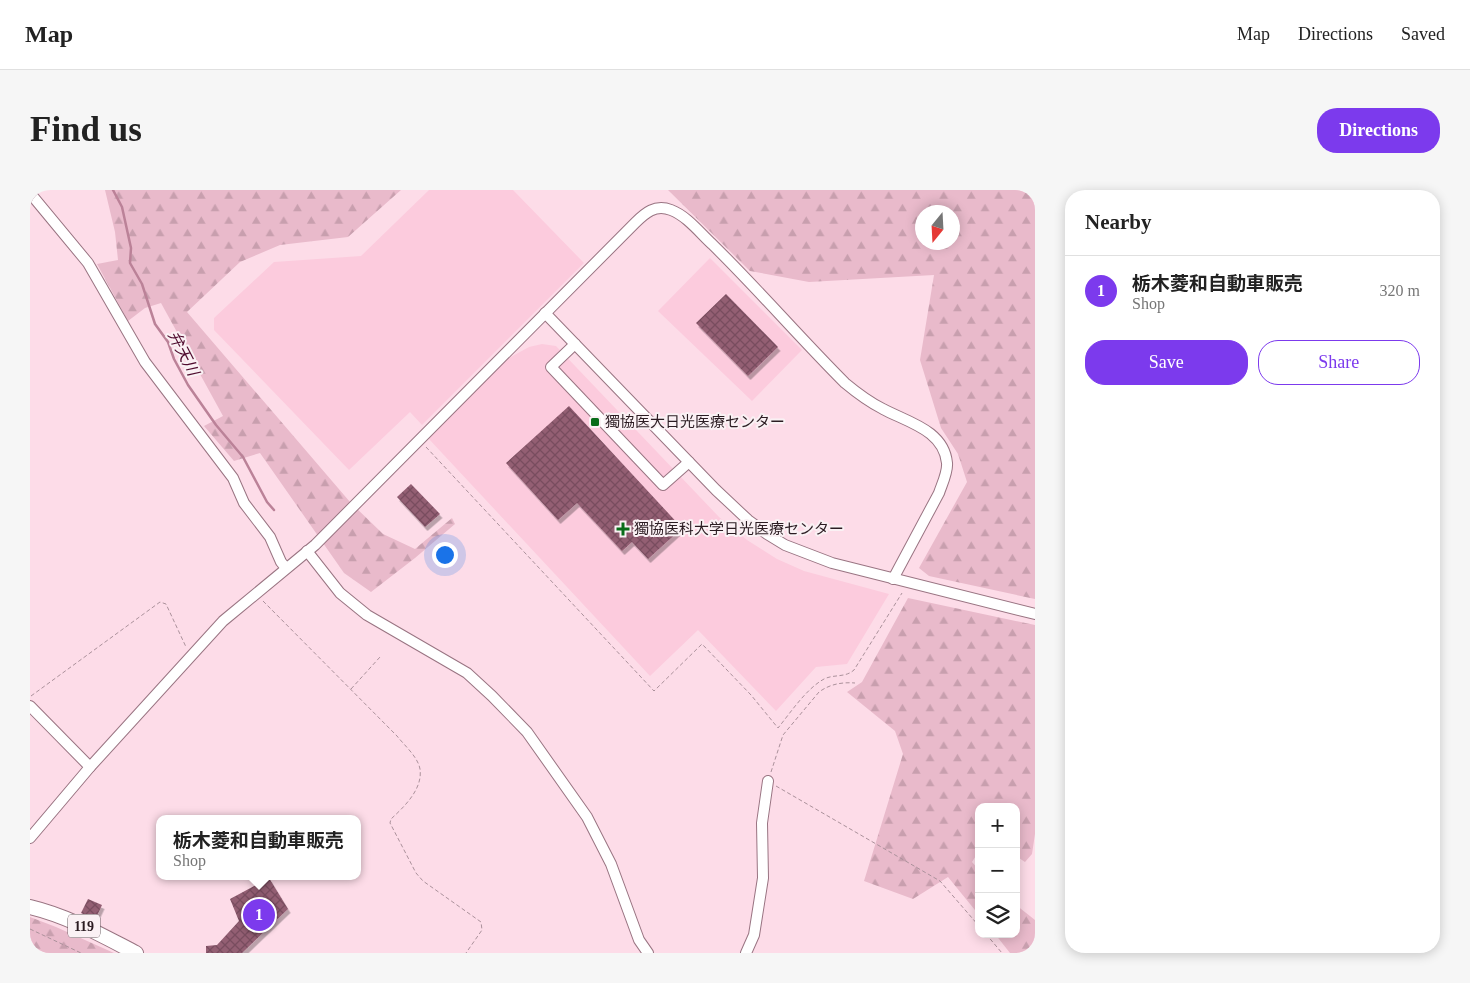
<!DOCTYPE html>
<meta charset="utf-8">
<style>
:root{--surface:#fff;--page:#f6f6f6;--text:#222;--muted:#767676;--line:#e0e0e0;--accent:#7c3aed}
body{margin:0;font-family:"Times New Roman","Noto Sans JP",serif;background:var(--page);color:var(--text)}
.controls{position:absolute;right:15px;bottom:15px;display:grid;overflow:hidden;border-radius:10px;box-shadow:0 2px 12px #0003}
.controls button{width:45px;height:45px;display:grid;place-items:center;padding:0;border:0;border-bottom:1px solid var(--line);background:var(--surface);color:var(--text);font:25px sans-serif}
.compass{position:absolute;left:885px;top:15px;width:45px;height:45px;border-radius:50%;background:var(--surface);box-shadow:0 2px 12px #0003;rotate:198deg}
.you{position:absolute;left:414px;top:364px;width:18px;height:18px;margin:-12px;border:4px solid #fff;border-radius:50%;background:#1a73e8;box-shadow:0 0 0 8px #1a73e833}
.badge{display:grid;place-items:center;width:32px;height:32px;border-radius:50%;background:var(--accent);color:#fff;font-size:16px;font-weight:700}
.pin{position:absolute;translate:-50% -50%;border:2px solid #fff;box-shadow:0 1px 5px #0006}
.popup{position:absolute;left:126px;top:625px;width:205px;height:65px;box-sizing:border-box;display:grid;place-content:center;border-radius:10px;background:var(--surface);filter:drop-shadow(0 1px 4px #0005);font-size:16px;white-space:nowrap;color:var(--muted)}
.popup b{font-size:19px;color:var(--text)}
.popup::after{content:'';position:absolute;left:50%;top:100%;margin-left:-10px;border:10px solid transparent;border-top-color:var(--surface)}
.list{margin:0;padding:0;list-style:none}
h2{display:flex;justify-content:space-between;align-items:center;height:65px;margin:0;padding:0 20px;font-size:21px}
h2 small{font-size:16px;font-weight:400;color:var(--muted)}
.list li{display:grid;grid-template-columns:32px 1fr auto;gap:15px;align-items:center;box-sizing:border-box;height:70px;padding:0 20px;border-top:1px solid var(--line)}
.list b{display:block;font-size:19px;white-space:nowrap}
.list p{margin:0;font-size:16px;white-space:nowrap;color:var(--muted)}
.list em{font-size:16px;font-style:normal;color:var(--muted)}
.actions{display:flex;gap:10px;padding:15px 20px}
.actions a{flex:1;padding:11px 0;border:1px solid var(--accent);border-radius:20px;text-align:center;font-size:18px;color:var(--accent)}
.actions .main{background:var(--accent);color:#fff}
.icon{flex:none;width:28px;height:28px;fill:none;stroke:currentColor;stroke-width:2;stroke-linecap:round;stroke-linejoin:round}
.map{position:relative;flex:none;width:1005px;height:763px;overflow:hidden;border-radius:20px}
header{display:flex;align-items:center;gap:30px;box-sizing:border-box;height:70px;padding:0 25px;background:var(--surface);border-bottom:1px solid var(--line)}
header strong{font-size:24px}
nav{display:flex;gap:28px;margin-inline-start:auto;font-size:18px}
.intro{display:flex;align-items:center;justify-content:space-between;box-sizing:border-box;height:120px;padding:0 30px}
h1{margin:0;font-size:35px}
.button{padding:12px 22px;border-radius:20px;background:var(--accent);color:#fff;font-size:18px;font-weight:700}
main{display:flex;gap:30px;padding:0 30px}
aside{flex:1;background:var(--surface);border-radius:20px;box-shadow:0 2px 12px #0003}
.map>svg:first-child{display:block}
.built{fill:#fccbdd}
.forest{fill:url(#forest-firs);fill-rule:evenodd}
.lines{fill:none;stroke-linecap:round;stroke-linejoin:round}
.stream{stroke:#bb8298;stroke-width:2.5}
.building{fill:url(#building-cross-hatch);filter:url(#shadow)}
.minor-casing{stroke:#997482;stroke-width:12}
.highway-casing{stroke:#997482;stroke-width:16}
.path{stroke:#ab919b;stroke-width:1;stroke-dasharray:4 2.5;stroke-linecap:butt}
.minor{stroke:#fff;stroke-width:10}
.highway{stroke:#fff;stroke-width:14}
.poi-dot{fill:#096d1a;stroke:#faf1f4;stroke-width:2}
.labels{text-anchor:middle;stroke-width:4;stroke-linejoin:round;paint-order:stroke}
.shield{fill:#faf1f4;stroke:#695c61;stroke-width:1}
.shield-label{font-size:14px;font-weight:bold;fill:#2b1c22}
.poi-label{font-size:15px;fill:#2b1c22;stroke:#faf1f4;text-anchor:start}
.water-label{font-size:16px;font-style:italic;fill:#500c2f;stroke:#faf1f4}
</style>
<header>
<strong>Map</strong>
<nav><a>Map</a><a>Directions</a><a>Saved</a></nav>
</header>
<div class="intro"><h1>Find us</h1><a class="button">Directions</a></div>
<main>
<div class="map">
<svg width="1005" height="763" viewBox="0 0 1005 763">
<defs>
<pattern id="forest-firs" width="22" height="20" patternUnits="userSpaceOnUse" patternTransform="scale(1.25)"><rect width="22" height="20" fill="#e9bacb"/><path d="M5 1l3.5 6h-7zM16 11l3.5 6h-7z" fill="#c89fae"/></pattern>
<pattern id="building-cross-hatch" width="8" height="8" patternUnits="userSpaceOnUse" patternTransform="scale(1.25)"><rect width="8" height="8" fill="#935e73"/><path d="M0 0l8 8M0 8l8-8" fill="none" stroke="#784d5e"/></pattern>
<filter id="shadow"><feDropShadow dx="2.5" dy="4" stdDeviation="0" flood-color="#0004"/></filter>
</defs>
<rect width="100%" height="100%" fill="#fddce8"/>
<g class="built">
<polygon points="399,0 483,0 554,73 392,235 380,222 319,280 184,140 184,128 244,72 331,66"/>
<polygon points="680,68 772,160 722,211 628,121"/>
<polygon points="512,154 526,156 689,327 717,350 747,369 774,381 859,404 817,474 786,477 746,521 668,440 620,486 398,248 479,168 499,157"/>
</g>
<g class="forest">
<polygon points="75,0 371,0 318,47 250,55 210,72 157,122 320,312 353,344 385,359 422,328 425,334 385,368 341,402 314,383 230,263 204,271 174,236 193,226 131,113 115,118 98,131 67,74 88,70 85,42"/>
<path d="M 638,0 L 1005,0 L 1005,409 L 899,386 L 889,378 L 937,292 L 928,264 L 911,238 L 890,170 L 904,85 L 779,92 L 720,81 ZM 922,22 L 922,52 L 892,52 L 892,22 Z"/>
<polygon points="878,408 1005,435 1005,644 1002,664 995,672 986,666 986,617 949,617 949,661 942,672 949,680 949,725 918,687 883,709 834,691 873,564 865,541 817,502 832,492"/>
<polygon points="986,715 1005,730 1005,763 980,763 965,744 986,744"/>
<polygon points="0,727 26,737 84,763 0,763"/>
</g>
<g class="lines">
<polyline class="stream" points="83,0 92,17 101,58 100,73 112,94 125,134 138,152 144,169 158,195 186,235 213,267 237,312 244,320"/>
</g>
<g class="building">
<polygon points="696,104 748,157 718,186 666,133"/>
<polygon points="539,216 652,338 618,369 602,352 592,361 547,313 528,330 476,273"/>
<polygon points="381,294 410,324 395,337 367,307"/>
<polygon points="239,688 258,719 212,763 176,763 176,756 187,755 209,731 200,709"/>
<polygon points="58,709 72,715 65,730 51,723"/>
</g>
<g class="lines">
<g class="minor-casing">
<g id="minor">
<polyline points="0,3 58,73 115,172 203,288 214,313 240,347 251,372 256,378"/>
<polyline points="515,123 686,300 718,330 737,344 755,355 802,373 1005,424"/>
<polyline points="545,154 521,177 633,295 659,272"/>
<polyline points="277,361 310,403 337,425 437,483 462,506 497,542 557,627 581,674 609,750 618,763"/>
<polyline points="0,516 60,577"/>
<path d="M 0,648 L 60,577 L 193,431 L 285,355 L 605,33 C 615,23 625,14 641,20 C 657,26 670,43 682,54 C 728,99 770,148 815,193 C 827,203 839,212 853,219 C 877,232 914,240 917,273 C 918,282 912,294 909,303 L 863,389"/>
<polyline points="716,763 724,745 733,688 732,633 738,591"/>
</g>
</g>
<g class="highway-casing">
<path id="highway" d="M 0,717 C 38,726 71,745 106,763"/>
</g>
<g class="path">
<path d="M 396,257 L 624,501 L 672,454 L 721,505 L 748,538 C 761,522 776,499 794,489 C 804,484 815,488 824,480 L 872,403"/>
<path d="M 233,411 L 367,546 C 374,555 388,567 390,579 C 393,599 374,617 361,629 L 360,633 L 386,683 L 393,691 L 451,732 L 452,740 L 436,763"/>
<polyline points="321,499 350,467"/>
<polyline points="1,506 130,412 136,414 156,457"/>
<path d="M 741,582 L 753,545 L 789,502 C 800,494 812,492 825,493"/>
<polyline points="746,596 910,691 949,736"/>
<polyline points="0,739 51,763"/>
<polyline points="956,744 972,763"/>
</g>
<use href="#minor" class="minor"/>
<use href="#highway" class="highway"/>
</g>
<g class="poi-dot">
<rect x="560" y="227" width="10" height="10" rx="2.5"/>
<path d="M590.5 331.5h5v5h5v5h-5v5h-5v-5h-5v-5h5z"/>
</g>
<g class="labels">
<rect class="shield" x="38" y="724.5" width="32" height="23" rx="4"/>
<g class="shield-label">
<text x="54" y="741">119</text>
</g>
<g class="poi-label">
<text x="575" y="237">獨協医大日光医療センター</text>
<text x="604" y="344">獨協医科大学日光医療センター</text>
</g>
<g class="water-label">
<text transform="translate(154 163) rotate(63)" y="6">弁天川</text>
</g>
</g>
</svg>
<div class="controls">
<button>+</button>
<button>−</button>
<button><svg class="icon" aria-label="layers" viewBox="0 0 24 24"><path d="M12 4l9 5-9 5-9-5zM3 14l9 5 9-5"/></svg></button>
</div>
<svg class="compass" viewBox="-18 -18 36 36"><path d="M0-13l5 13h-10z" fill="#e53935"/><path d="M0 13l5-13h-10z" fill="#767676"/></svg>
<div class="you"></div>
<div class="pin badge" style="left:229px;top:725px">1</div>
<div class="popup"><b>栃木菱和自動車販売</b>Shop</div>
</div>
<aside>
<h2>Nearby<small></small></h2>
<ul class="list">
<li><span class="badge">1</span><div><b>栃木菱和自動車販売</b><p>Shop</p></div><em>320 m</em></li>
</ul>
<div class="actions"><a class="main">Save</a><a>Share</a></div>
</aside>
</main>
